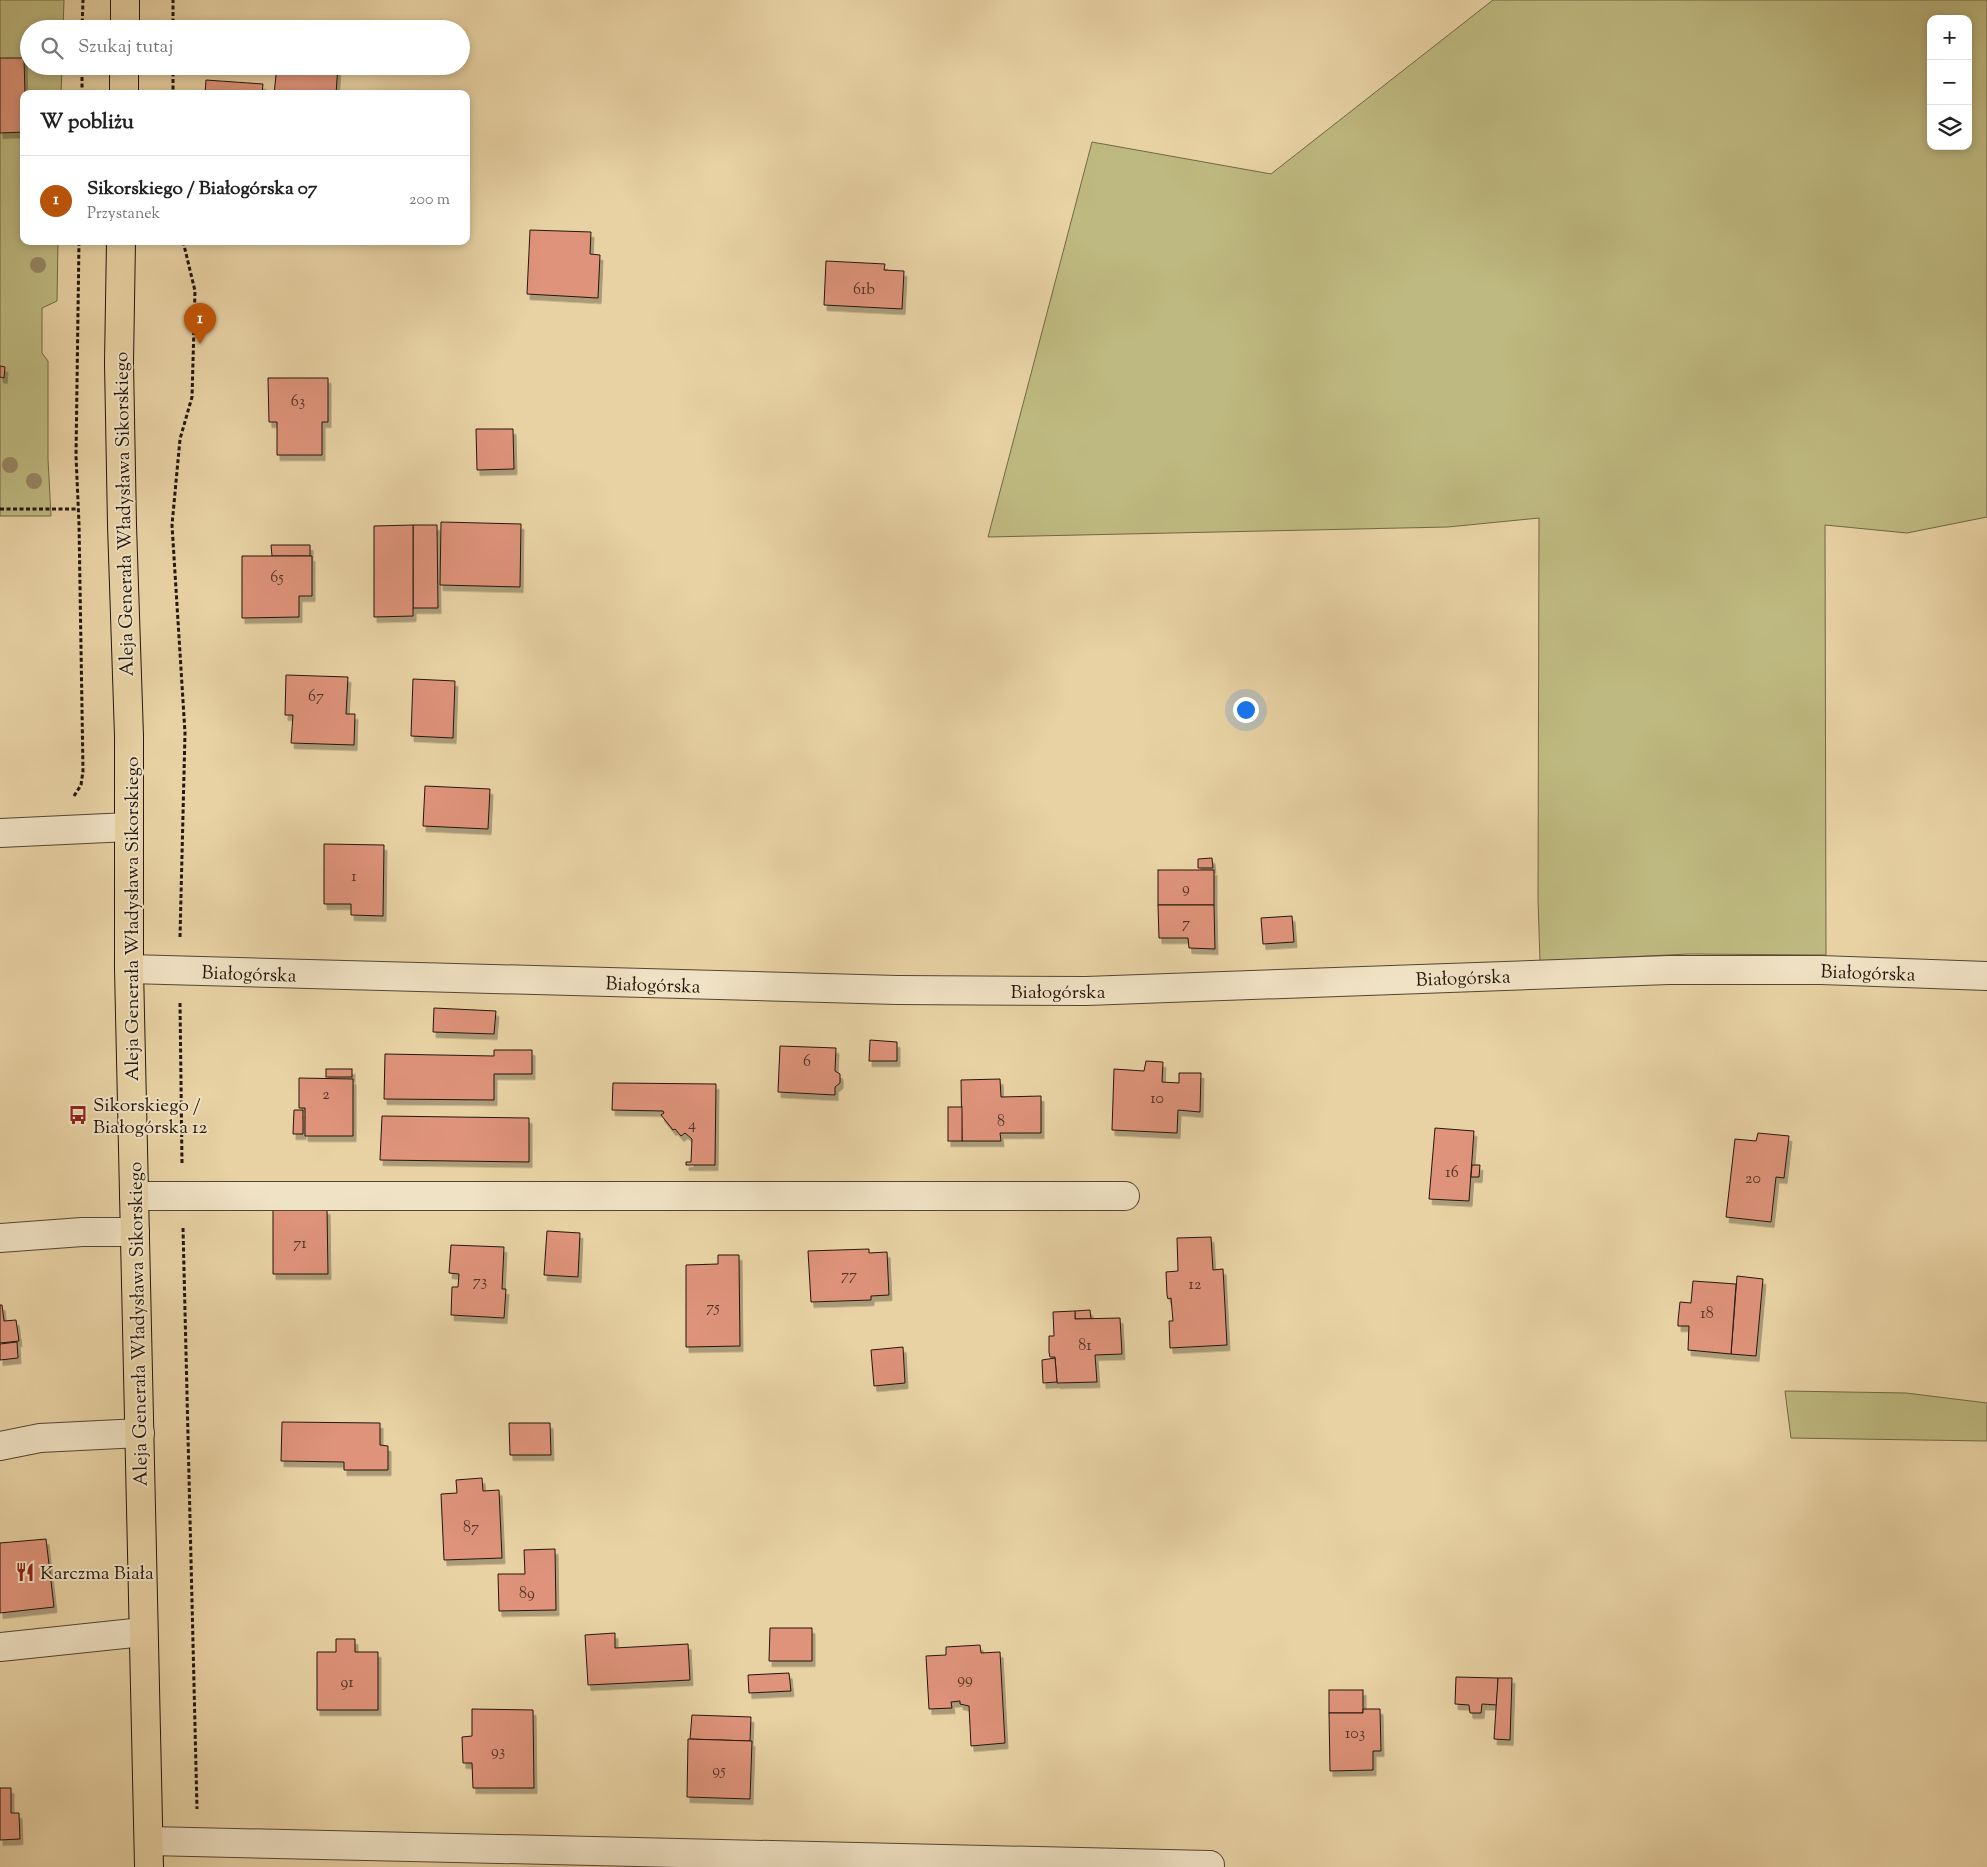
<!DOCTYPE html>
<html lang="pl">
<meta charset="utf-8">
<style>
:root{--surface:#fff;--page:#f2f2f2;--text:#222;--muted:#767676;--line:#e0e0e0;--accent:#b45309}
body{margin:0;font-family:"Sorts Mill Goudy",serif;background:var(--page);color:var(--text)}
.controls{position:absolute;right:15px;top:15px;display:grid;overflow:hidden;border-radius:10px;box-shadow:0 2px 8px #0003}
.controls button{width:45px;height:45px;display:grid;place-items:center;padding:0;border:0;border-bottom:1px solid var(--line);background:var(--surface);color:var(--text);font:25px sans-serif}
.you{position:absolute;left:1245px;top:709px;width:18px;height:18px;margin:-12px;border:4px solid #fff;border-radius:50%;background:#1a73e8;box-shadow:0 0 0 8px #1a73e833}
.badge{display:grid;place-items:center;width:32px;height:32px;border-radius:50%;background:var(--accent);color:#fff;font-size:16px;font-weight:700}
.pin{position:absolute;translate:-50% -41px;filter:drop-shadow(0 1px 2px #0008)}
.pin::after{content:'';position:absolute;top:26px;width:18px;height:15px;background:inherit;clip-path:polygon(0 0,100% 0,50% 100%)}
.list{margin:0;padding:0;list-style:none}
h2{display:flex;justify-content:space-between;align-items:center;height:65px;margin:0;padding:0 20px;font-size:21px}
h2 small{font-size:16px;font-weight:400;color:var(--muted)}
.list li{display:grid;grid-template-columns:32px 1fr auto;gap:15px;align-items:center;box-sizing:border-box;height:90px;padding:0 20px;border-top:1px solid var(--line)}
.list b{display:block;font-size:19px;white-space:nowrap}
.list p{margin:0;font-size:16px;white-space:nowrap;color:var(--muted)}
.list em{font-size:16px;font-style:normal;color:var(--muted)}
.icon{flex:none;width:28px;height:28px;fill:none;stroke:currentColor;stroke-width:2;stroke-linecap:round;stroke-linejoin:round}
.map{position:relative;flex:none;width:1987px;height:1867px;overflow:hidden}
.search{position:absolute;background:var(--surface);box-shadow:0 2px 8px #0003;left:20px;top:20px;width:450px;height:55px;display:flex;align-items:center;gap:12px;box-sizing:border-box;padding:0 18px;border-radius:28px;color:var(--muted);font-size:19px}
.panel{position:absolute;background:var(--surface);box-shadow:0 2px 8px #0003;left:20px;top:90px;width:450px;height:155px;border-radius:10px}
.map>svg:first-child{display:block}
.green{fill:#beb980;stroke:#706846;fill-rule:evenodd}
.building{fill:#de937a;stroke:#23160c;filter:url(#shadow)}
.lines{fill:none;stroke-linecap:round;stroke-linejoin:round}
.minor-casing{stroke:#544532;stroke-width:30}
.major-casing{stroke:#23160c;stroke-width:30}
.path{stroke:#23160c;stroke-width:3;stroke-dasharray:4 2.5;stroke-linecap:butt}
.minor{stroke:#f0e2c4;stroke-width:28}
.major{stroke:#e8d2a4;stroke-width:28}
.tree{fill:#968664}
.labels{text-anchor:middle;stroke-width:4;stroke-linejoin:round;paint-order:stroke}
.number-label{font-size:16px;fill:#523528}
.street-label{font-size:19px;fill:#23160c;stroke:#f0e2c4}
.poi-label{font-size:19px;fill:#23160c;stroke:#f0e2c4;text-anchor:start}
</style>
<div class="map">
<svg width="1987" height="1867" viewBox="0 0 1987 1867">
<defs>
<filter id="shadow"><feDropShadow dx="3" dy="5.5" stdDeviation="0" flood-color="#0004"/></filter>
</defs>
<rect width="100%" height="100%" fill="#e8d2a4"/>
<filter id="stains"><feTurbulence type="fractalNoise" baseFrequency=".004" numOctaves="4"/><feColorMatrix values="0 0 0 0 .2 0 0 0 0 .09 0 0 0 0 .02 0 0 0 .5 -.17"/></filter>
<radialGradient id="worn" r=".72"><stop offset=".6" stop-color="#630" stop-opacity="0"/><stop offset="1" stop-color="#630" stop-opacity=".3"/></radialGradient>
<g class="green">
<polygon points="0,0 64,0 63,29 29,29 29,66 62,66 61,94 24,94 24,241 58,241 57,301 42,308 42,353 48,361 48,459 51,516 0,516"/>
<path d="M 1493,0 L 1987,0 L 1987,517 L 1907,533 L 1825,525 L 1826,955 L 1689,954 L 1540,961 L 1538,900 L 1539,518 L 1448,527 L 988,537 L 1092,142 L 1271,174 ZM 1931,19 L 1968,19 L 1968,146 L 1931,146 Z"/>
<polygon points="1785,1391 1906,1393 1987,1403 1987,1441 1791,1438"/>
</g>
<g class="building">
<polygon points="0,58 24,58 25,94 24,94 24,132 0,133"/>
<polygon points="277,66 338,66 336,94 274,94"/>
<polygon points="206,80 263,84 262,94 205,94"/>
<polygon points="530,230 591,232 590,254 600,255 598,298 527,294"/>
<polygon points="826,261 885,264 884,270 904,271 902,309 824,305"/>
<polygon points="0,366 5,367 4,378 0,377"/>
<polygon points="268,378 328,378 328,422 322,422 322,455 277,455 277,422 269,422"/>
<polygon points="476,429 513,429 514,469 477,470"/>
<polygon points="441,522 521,524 520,587 440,585"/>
<polygon points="413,525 437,525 438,608 413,608"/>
<polygon points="413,525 413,616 374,617 374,526"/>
<polygon points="271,545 310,545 310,556 272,556"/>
<polygon points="242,556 312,556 312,596 299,596 299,617 242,618"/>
<polygon points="286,675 348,677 346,714 355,714 354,745 291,743 293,715 285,715"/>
<polygon points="413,679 455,681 453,738 411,736"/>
<polygon points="425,786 490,789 488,829 423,826"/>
<polygon points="324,844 384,845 383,916 351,915 351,904 324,904"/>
<polygon points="1212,858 1213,868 1198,868 1198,859"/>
<rect x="1158" y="870" width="56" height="35"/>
<polygon points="1158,905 1214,905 1215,949 1189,948 1188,938 1159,938"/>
<polygon points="1292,916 1294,942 1263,944 1261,918"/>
<polygon points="434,1008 496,1011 494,1034 433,1032"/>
<polygon points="870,1040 897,1042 897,1061 869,1061"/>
<polygon points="780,1046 836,1048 835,1071 840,1074 840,1083 835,1087 835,1095 778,1092"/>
<polygon points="494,1050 532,1050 532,1074 494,1074 494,1100 384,1099 385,1054 494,1056"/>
<polygon points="1146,1061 1163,1062 1162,1082 1179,1083 1179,1073 1201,1073 1200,1112 1178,1110 1177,1133 1112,1130 1114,1069 1144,1071"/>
<rect x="326" y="1069" width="26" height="8"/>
<polygon points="299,1078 353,1079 353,1136 305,1136 305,1108 299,1108"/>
<polygon points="1000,1079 1001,1097 1041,1096 1041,1133 1000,1133 1001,1141 962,1141 961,1080"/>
<polygon points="613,1083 716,1084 715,1165 686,1165 686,1162 691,1162 692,1139 685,1133 681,1136 675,1129 673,1130 661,1115 664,1113 663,1111 612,1110"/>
<rect x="948" y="1107" width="14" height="34"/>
<polygon points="294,1110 303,1110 303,1134 293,1134"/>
<polygon points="382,1116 529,1118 529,1162 380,1160"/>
<polygon points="1435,1128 1474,1131 1469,1201 1429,1199"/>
<polygon points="1758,1133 1789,1136 1784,1178 1776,1177 1771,1222 1726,1217 1735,1139 1756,1141"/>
<polygon points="1472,1165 1480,1165 1479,1177 1471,1177"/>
<polygon points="327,1209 328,1274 273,1274 273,1210"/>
<polygon points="547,1231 580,1233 578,1277 544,1275"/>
<polygon points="1211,1237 1213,1270 1223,1269 1227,1345 1170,1348 1169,1321 1173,1321 1171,1298 1168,1299 1167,1295 1166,1272 1178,1271 1177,1238"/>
<polygon points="451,1245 504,1247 502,1289 506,1289 504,1318 451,1315 452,1287 458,1287 459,1274 449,1273"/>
<polygon points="869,1249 869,1253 887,1252 889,1295 871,1296 871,1300 811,1302 808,1251"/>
<polygon points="718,1255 739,1255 740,1346 686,1347 686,1265 718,1264"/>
<polygon points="1737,1276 1763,1279 1756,1356 1731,1354"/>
<polygon points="1693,1281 1736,1284 1731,1354 1688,1350 1689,1326 1678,1326 1678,1321 1680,1302 1691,1303"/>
<polygon points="0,1305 2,1305 4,1321 16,1320 19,1341 0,1343"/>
<polygon points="1090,1310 1091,1319 1075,1319 1075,1311"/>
<polygon points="1075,1311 1075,1319 1120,1318 1122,1354 1095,1355 1097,1382 1057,1383 1055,1357 1050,1357 1049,1352 1049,1336 1054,1336 1053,1312"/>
<polygon points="17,1342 18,1358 0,1360 0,1344"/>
<polygon points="903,1347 905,1383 874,1386 871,1350"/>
<polygon points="1055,1358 1057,1382 1043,1383 1042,1360"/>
<polygon points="282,1422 380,1423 380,1445 388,1446 388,1470 344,1470 344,1462 281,1461"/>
<polygon points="509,1423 550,1423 551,1455 510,1455"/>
<polygon points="482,1478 483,1491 499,1490 502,1558 444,1560 441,1494 457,1493 456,1480"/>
<polygon points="46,1539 54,1607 0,1613 0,1543"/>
<polygon points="555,1549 556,1610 499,1611 498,1574 525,1574 524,1550"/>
<polygon points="770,1628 812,1628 812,1661 769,1661"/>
<polygon points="615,1633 615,1648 688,1644 690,1680 588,1685 585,1635"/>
<polygon points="336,1639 355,1639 355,1652 378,1652 378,1710 317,1710 317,1652 336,1652"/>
<polygon points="980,1645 981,1653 1000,1652 1005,1743 971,1746 969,1706 960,1704 960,1701 951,1702 952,1708 929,1709 926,1656 946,1655 946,1647"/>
<polygon points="789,1673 791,1691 749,1693 748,1675"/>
<polygon points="1456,1677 1498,1678 1497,1705 1482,1704 1481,1713 1470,1713 1469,1705 1455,1704"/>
<polygon points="1498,1678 1512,1678 1510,1740 1494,1739"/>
<rect x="1329" y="1690" width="34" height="23"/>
<polygon points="472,1709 533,1710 534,1788 473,1788 472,1763 463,1763 462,1737 472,1736"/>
<polygon points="1363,1709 1380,1709 1381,1751 1373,1751 1373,1770 1330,1771 1329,1713 1363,1713"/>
<polygon points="692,1715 751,1717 750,1741 690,1739"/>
<polygon points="688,1739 752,1741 750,1799 687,1797"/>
<polygon points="0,1788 11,1788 11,1813 19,1813 20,1839 0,1840"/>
</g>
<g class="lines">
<g class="minor-casing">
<g id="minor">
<polyline points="0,833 129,827"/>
<polyline points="129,969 897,990 1086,991 1669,970 1821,970 1987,976"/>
<polyline points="134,1196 1125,1196"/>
<polyline points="0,1238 82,1232 135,1232"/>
<polyline points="0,1446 40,1438 140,1433"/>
<polyline points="0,1647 143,1632"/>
<polyline points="149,1841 1210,1865"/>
</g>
</g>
<g class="major-casing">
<g id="major">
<polyline points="125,29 125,0"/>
<polyline points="124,94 124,66"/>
<polyline points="121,241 119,363 122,525 129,736 129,969 149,1867"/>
</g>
</g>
<g class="path">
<polyline points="82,29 83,0"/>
<polyline points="173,29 173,0"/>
<polyline points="173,66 173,94"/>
<polyline points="82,94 82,66"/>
<polyline points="0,509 78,509"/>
<polyline points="74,796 81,785 83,771 79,524 76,456 79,241"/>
<polyline points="180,937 185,733 172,525 180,439 192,397 195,291 183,241"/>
<polyline points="180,1003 182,1164"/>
<polyline points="183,1228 197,1809"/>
</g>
<use href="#minor" class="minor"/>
<use href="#major" class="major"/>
</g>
<g class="tree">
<circle cx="38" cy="265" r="8"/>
<circle cx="10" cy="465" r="8"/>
<circle cx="34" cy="481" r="8"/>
</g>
<defs>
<g id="bus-bare" transform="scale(1.5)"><path d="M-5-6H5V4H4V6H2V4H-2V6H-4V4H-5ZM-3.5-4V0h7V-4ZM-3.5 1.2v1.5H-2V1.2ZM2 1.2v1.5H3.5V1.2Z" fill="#8f2418" stroke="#f0e2c4" stroke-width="2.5" paint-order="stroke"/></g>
<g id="restaurant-bare" transform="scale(1.5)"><path d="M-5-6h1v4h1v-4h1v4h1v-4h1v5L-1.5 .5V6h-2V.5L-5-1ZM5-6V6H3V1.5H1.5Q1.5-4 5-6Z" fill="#8f2418" stroke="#f0e2c4" stroke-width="2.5" paint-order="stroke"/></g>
</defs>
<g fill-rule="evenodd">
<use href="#bus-bare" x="78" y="1115"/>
<use href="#restaurant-bare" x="25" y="1572"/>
</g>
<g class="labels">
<g class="number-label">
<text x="864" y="294">61b</text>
<text x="298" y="406">63</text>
<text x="277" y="582">65</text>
<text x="316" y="701">67</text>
<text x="354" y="881">1</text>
<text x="1186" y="893">9</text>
<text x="1186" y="928">7</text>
<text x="807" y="1066">6</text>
<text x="326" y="1099">2</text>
<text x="1157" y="1103">10</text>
<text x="1001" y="1126">8</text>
<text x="692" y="1129">4</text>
<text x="1452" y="1177">16</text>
<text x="1753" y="1183">20</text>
<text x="300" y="1248">71</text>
<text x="849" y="1280">77</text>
<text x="480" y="1286">73</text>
<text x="1195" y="1289">12</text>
<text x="713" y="1312">75</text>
<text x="1707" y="1318">18</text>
<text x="1085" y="1350">81</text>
<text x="471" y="1532">87</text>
<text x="527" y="1598">89</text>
<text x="965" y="1684">99</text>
<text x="347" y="1687">91</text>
<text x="1355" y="1738">103</text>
<text x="498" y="1756">93</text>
<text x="719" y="1775">95</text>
</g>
<g class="street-label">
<text transform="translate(123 514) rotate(-91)" y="7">Aleja Generała Władysława Sikorskiego</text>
<text transform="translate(131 919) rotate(-90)" y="7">Aleja Generała Władysława Sikorskiego</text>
<text transform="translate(1868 972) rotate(2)" y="7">Białogórska</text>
<text transform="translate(249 973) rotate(2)" y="7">Białogórska</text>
<text transform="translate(1463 977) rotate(-2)" y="7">Białogórska</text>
<text transform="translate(653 984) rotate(2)" y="7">Białogórska</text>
<text x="1058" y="998">Białogórska</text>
<text transform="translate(137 1324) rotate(-91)" y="7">Aleja Generała Władysława Sikorskiego</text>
</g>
<g class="poi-label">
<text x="93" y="1111">Sikorskiego /<tspan x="93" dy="22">Białogórska 12</tspan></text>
<text x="40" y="1579">Karczma Biała</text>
</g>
</g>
<rect width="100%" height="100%" filter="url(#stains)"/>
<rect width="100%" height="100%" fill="url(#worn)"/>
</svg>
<div class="controls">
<button>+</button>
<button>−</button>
<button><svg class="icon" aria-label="layers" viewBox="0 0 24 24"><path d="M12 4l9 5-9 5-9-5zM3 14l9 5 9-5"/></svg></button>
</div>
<div class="you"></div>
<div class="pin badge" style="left:200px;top:344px">1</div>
<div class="search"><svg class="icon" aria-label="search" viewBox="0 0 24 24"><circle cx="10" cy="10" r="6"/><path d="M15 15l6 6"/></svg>Szukaj tutaj</div>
<section class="panel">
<h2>W pobliżu<small></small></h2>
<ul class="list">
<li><span class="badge">1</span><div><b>Sikorskiego / Białogórska 07</b><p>Przystanek</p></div><em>200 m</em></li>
</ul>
</section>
</div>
